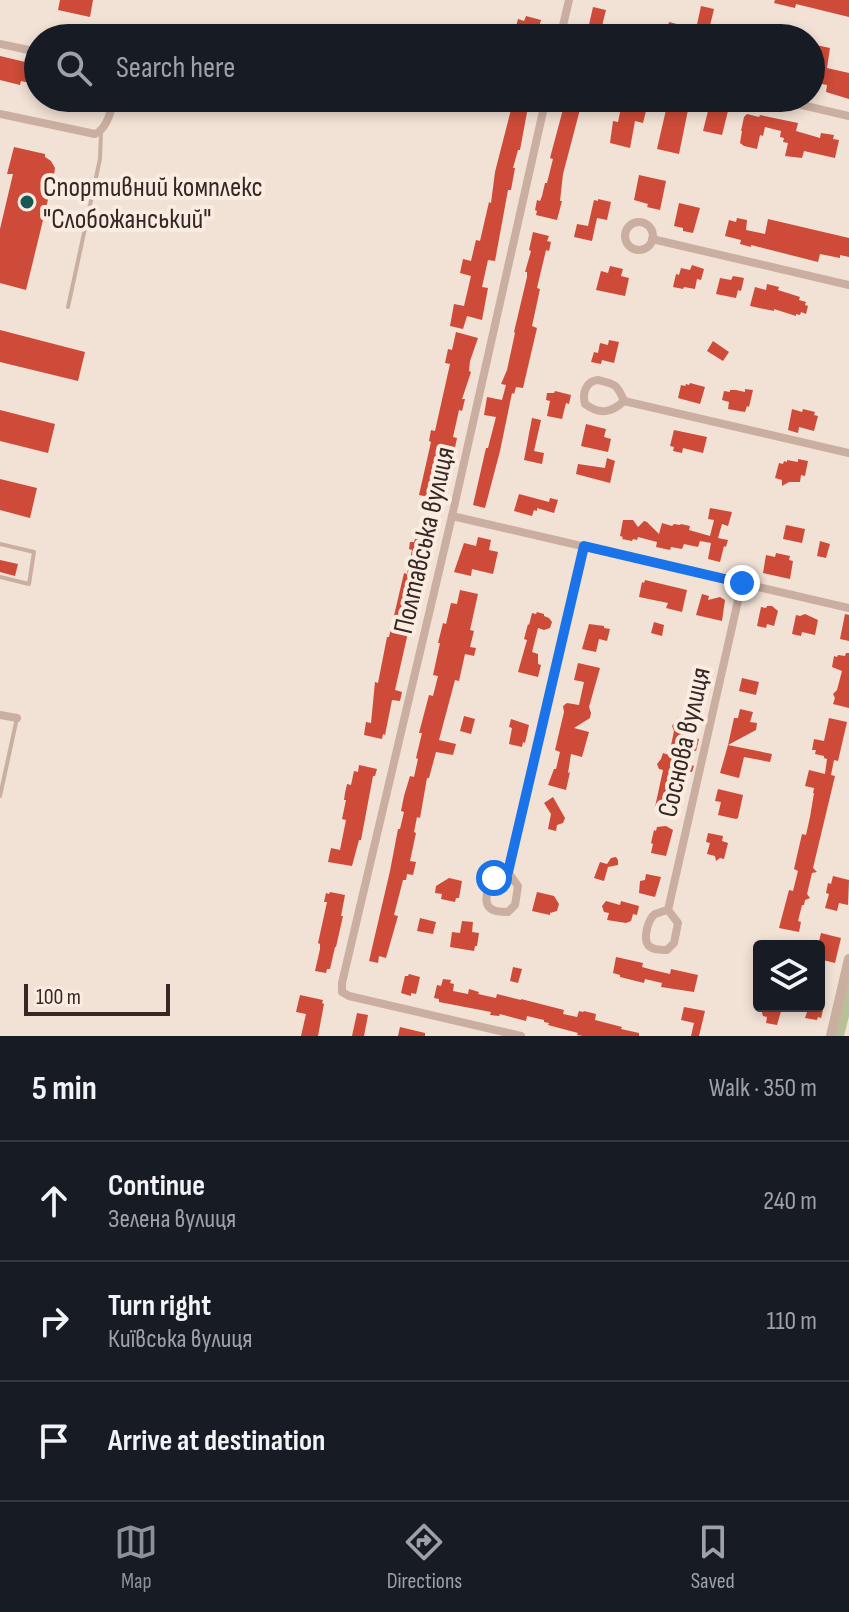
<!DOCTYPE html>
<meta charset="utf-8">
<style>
:root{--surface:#171b24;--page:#242831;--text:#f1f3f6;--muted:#9ea1a6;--line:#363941;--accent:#8c9099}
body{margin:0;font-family:"Sofia Sans Condensed",sans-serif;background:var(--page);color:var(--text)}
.controls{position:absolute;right:24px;bottom:24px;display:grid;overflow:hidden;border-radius:8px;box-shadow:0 4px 12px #0003}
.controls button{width:72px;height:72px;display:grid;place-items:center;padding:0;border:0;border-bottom:2px solid var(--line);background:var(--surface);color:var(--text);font:40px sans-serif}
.scale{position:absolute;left:24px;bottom:20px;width:146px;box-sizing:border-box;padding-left:8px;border:4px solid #342724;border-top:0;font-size:22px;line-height:28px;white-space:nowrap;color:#342724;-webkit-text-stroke:6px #faece1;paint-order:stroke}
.stop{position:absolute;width:24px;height:24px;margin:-18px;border:6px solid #1a73e8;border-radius:50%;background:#fff}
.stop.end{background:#1a73e8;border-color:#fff;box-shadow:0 2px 8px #0008}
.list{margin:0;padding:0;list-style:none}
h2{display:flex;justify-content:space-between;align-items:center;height:104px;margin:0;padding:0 32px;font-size:34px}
h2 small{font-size:26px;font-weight:400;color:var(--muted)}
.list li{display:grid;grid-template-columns:52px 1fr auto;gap:24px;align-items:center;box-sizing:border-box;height:120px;padding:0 32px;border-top:2px solid var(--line)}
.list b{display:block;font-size:30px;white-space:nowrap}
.list p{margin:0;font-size:26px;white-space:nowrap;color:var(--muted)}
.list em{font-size:26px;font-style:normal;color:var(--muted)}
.icon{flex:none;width:44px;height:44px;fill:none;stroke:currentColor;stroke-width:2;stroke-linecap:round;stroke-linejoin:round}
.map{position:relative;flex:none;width:849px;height:1036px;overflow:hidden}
.search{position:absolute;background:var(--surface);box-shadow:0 4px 12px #0003;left:24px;right:24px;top:24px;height:88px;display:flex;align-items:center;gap:20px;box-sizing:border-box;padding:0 28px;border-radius:44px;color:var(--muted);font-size:30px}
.sheet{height:464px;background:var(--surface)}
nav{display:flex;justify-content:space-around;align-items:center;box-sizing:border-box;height:112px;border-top:2px solid var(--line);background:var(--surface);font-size:22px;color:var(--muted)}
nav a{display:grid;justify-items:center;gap:4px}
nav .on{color:var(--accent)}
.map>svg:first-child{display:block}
.green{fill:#b7c195}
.building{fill:#cd4b38}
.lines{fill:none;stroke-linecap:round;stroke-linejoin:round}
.service{stroke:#caafa1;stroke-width:4}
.minor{stroke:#caafa1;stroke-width:8}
.tertiary{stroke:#caafa1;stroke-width:10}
.route{stroke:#1a73e8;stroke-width:10}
.poi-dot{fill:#185754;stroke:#faece1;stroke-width:3}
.labels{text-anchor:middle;stroke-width:8;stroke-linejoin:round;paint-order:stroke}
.poi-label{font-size:28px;fill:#342724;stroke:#faece1;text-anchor:start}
.street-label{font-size:28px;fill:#342724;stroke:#faece1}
</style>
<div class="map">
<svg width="849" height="1036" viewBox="0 0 849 1036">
<rect width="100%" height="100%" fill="#f2e1d5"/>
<polygon class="green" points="849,977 849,1016 844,1036 836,1036"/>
<g class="building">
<polygon points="60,0 93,0 90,17 58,10"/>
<polygon points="775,0 849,0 849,17 796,4 795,8 774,3"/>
<polygon points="701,6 714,9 707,38 665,38 669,22 696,29"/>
<polygon points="593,7 606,10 602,26 597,25 594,38 586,38"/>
<polygon points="526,16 541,20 536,38 513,38 518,19 524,21"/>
<polygon points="811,44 830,48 827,68 849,73 849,99 826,92 827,85 817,83 818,77 811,75"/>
<polygon points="0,56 38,65 38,85 21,81 20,85 0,80"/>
<polygon points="514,98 532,98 530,107 528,107 520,150 518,150 513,168 515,168 511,190 508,190 495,261 488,260 482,287 488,288 482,320 467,316 463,329 450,326 454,304 464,306 471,276 460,273 463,259 471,261 476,240 480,241 489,202 491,203 495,172"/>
<polygon points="566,98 583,98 563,174 560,201 562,201 557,220 536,215 537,211 535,210 537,200 540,201 542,196 545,183 547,183 553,159 550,158"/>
<polygon points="623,98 642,98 640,110 646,111 643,123 635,121 630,148 610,143 613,121 618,122"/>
<polygon points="668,101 689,105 679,154 657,149"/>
<polygon points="709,107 728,111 722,135 703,131"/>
<polygon points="747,114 759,117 760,115 798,123 796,131 820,138 821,133 834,135 833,139 839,140 835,158 804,151 802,158 785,156 788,143 783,142 784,138 780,137 781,131 765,127 763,136 760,135 757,149 744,146 740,143 742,131 741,131 744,117"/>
<polygon points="14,147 45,154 45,157 51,161 55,168 54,175 26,290 0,283 0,229 13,174 7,174"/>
<polygon points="639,175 666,181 660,210 647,207 648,204 634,200"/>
<polygon points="598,199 611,202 607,220 597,218 592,241 574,237 577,224 588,226 594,200 598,201"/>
<polygon points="679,203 700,208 693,233 683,231 683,228 674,226"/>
<polygon points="737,218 747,220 746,230 765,234 768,219 849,238 849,257 840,255 840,258 820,254 818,262 751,245 751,247 740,244 741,240 725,236 729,220 736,222"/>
<polygon points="533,232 549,236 547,241 551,242 549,251 546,250 537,288 540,289 532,326 537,328 523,388 516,387 514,394 512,393 500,451 485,508 473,505 486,448 488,448 496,417 484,415 487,397 502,400 506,385 501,384 507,370 515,333 514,332 527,277 527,272 525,272 531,251 529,250"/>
<polygon points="692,265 704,269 701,280 697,279 695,289 684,287 683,289 673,287 676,274 679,275 681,268 690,270"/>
<polygon points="610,266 623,269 621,276 629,278 625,296 596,290 601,271 608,273"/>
<polygon points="733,276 744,278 741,291 738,290 736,298 716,294 720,278 731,280"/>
<polygon points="767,284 779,287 778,290 800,297 799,300 806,302 805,305 808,306 806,314 801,312 800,315 796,314 796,316 774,309 774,311 750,306 755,287 766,290"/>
<polygon points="0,330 85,352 78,381 0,362"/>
<polygon points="456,332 478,338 470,361 469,371 471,372 462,399 465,399 462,411 459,410 453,437 457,438 453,457 443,496 440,495 439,499 419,495 431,442 429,441 431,430 435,431 450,364 445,363 448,349 452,350"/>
<polygon points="609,340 619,342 614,363 602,360 601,364 591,362 594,352 598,353 600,343 608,345"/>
<polygon points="713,341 729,352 723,361 707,351"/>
<polygon points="690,383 705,387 700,404 678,398 681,385 685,386 686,384 689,385"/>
<polygon points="745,389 753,390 749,407 747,406 745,412 728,409 729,402 722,400 724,391 730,392 730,390 736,390 745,392"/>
<polygon points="555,391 571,395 569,404 566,403 562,419 547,416 550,401 546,400 547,393 554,393"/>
<polygon points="792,409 802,412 803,409 815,412 814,415 818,416 814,431 799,427 798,433 788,430"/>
<polygon points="0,410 55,424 48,453 0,441"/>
<polygon points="532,418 541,420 534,451 544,453 542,464 524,460"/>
<polygon points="586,424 606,429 604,437 611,439 608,452 581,446"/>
<polygon points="674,430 707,437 703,453 683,448 682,453 673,451 674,447 670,446"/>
<polygon points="607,458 615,461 610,483 576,474 578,464 605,468"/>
<polygon points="798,459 808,461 805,476 801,475 800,482 789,482 782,486 782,480 775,478 779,463 783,464 784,461 787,462 787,460 798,462"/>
<polygon points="0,479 37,488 30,518 0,510"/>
<polygon points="519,494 549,502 550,498 558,500 554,513 537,508 537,511 534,510 532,516 514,511"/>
<polygon points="710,508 732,512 728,526 722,524 718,538 728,540 726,547 724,546 720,562 708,559 711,543 700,541 698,547 684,544 682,549 671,547 670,550 656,547 657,542 638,537 637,540 633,539 632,541 622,539 623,537 620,536 623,520 633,520 638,527 644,521 647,522 659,534 662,523 672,526 674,524 680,525 681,524 690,526 689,530 710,536 714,520 708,519"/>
<polygon points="786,525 805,529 802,543 783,539"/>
<polygon points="478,537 491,540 489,550 498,552 493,574 472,569 471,576 454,572 464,543 476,546"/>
<polygon points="415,539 432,543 430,552 431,552 426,567 424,567 419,584 395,690 402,692 400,701 392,700 385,735 383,734 382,739 364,735 366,722 371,723 375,682 378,683 387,637 389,637 404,573 407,574 412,550 409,549 410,542 414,542"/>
<polygon points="820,541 830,544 826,558 817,556"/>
<polygon points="776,553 790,556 789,560 793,561 790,579 763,573 766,555 775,557"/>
<polygon points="0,560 18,564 15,576 0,572"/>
<polygon points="645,580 687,590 682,612 666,608 668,603 639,597 642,582 644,583"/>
<polygon points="460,590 478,594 470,630 474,631 470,647 476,648 474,656 465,654 459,681 455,680 439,740 456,744 453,755 436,752 429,778 427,778 420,818 417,817 414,832 416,833 410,861 416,862 413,875 407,874 406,880 403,880 394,915 398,916 386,958 379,956 378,963 369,961 390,871 398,829 400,829 404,812 401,811 404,796 410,776 414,777 418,759 416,758 422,733 419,733 429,695 433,696 438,676 433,675 440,643 438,643 443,623 446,624 451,603 457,604"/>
<polygon points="702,594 709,596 708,600 720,597 725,600 722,621 696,615"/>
<polygon points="767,606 772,606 778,611 774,626 767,624 766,628 757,626 761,607 766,608"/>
<polygon points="537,612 544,614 544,616 549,618 552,622 550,628 544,630 538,628 532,652 538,654 538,664 541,665 538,677 518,672 527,640 524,639 528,624 529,625 532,613 536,614"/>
<polygon points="805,614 818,620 815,635 802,632 801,636 792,634 796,615 800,616"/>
<polygon points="845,614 849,615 849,641 840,639"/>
<polygon points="654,622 664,625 662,636 651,633"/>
<polygon points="589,624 604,626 604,628 610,629 607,641 599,639 596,652 582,649"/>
<polygon points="846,653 849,653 849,708 833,704 835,698 833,694 837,690 842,671 832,667 834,656 837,657 838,655 845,656"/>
<polygon points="578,663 600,668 589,707 591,713 590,718 574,728 589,732 582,757 571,754 568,773 570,772 566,790 548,785 554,769 556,769 560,752 555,750 564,712 563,706 567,703 579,705 584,682 574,680"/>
<polygon points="742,678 759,682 756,695 739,691"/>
<polygon points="740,709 753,712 750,722 757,723 756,730 728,745 734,718 738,718"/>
<polygon points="464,716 475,719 471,734 460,731"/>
<polygon points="678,718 696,722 692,738 699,739 696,751 688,749 684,763 694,766 692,772 683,770 682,775 679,774 677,782 675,782 671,799 677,800 674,812 655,807 663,770 659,769 657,764 661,759 663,753 669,755 674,731 672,726"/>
<polygon points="829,718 847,722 838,761 834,760 831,775 835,776 813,868 817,872 812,873 807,894 810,898 805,900 804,905 802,905 798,921 801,922 799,932 779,928 789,890 793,891 798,871 794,869 802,834 806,835 810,817 814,793 813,793 814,788 805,786 809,770 825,774 827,759 824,758 824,756 815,754 816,750 812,750 814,739 824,741"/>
<polygon points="511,719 529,725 525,743 523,742 522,747 509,744 512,728 509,727"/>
<polygon points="728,745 772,754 770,762 744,757 739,778 720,773"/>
<polygon points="359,765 377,769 375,776 373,776 361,840 359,840 352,866 328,862 331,848 340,850 346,820 342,819 346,800 344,800 345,793 347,784 351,785 354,771 358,772"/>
<polygon points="718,789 743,795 738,818 736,819 718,815 721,802 715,801"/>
<polygon points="553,797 565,818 563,823 557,825 556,831 548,829 551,814 544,803"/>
<polygon points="666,826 673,830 666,856 651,853 653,844 651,843 654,830 656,831 657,827"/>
<polygon points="708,833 723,836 722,841 728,843 724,859 720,858 716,861 715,856 707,854 710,843 706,842"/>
<polygon points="616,857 618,860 618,865 608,867 604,881 594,878 600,862 607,864 611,858"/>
<polygon points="646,874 661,877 655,897 639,893 640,881 645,880"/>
<polygon points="833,876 849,880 848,905 839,903 837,911 825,908 829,894 826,893 828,883 831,884"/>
<polygon points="449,878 462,881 459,898 456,898 455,902 441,899 442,894 435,893 436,886"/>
<polygon points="330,892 345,895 341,916 343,916 336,947 335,947 330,969 327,969 326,973 315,971 320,949 320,944 318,943 327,902 324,902 326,893 329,894"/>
<polygon points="537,892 554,896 559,904 557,911 550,913 550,915 532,911"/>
<polygon points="606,901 620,905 621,901 639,906 637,915 633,914 631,921 626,923 607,920 609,913 604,912 602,906"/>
<polygon points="420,918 436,922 433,934 417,931"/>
<polygon points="462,921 473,922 472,932 479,933 477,946 475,946 474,951 450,947 452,932 460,933"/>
<polygon points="821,933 841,938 835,963 819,959 818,946"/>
<polygon points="616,957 643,963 642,967 653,970 670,974 671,969 698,975 694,992 661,987 662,983 645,979 644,983 620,977 620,975 613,973"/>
<polygon points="513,967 522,969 518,983 510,981"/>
<polygon points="409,974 420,977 416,994 411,993 411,996 401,993 405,976 408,976"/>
<polygon points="443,979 451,980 450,983 454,984 453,991 468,994 469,989 479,992 478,994 496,998 497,994 521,1000 521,999 564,1010 563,1014 577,1017 579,1011 583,1012 584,1011 596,1014 595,1020 622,1027 621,1029 639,1033 639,1036 583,1036 577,1035 578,1033 548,1025 549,1023 544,1022 544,1020 527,1016 526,1021 500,1014 499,1016 490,1015 491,1012 439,1002 439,999 434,998 437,985 441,986"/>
<polygon points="300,995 323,1000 322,1003 324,1004 318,1036 301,1036 306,1014 296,1012"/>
<polygon points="764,1006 782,1008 777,1025 766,1023 767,1017 763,1016 762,1013"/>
<polygon points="809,1006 824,1006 821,1018 818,1017 817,1020 805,1018"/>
<polygon points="684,1007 705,1011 699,1036 691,1036 694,1023 681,1020"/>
<polygon points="357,1013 368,1015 364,1036 352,1036"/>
<polygon points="400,1027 425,1033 425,1036 398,1036"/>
</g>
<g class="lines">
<g class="service">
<polyline points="68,307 100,159 101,131"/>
<polyline points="0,544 34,552 29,584 0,577"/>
<polyline points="0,796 17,718"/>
</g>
<g class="minor">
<polyline points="560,38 569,0"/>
<polyline points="0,44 38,52"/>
<polyline points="772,98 849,116"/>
<path d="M 0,114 L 95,134 C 107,129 111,111 114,98"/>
<circle cx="639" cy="236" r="14"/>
<polyline points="652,239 849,285"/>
<path d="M 598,380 C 615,384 617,384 624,401 C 611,413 600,415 585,404 C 582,393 586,381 598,380 Z"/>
<polyline points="624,401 849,453"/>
<polyline points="452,516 849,608"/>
<polyline points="0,715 17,718"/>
<polyline points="508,872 584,546"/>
<path d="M 508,872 L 518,886 L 515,905 L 508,912 C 502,912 493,912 489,907 C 483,900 489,881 496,877 C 497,876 507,873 508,872 Z"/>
<path d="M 668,910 L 678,923 L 674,943 L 667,950 C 661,950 652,950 648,945 C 643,938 648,919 655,914 C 656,914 666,910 668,910 L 742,583"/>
<polyline points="521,1036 349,996 342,992 342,983 452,516 546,98"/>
</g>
<polyline class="tertiary" points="831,1036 849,959"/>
</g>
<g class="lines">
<polyline class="route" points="494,878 508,872 584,546 742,583"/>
</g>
<circle class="poi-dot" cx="27" cy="202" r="8"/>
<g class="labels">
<g class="poi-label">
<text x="43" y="196">Спортивний комплекс<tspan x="43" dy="32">"Слобожанський"</tspan></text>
</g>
<g class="street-label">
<text transform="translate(423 540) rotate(-77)" y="10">Полтавська вулиця</text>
<text transform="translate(683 742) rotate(-77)" y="10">Соснова вулиця</text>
</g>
</g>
</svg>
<div class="controls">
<button><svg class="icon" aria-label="layers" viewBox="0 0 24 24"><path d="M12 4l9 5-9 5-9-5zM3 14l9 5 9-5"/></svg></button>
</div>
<div class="scale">100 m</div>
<div class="stop" style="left:494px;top:878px"></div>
<div class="stop end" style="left:742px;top:583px"></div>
<div class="search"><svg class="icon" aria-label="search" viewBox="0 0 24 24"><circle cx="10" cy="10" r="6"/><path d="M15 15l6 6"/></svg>Search here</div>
</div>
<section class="sheet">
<h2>5 min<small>Walk · 350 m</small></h2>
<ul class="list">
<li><svg class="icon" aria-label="ahead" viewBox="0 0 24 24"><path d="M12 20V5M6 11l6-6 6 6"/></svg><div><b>Continue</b><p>Зелена вулиця</p></div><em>240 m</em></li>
<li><svg class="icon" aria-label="right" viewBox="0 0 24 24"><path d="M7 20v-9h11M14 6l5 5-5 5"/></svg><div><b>Turn right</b><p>Київська вулиця</p></div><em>110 m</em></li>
<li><svg class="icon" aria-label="arrive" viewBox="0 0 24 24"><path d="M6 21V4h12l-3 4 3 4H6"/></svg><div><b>Arrive at destination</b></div></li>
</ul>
</section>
<nav>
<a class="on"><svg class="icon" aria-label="map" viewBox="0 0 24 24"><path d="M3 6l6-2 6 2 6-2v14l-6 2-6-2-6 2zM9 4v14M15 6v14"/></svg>Map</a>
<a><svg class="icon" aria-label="directions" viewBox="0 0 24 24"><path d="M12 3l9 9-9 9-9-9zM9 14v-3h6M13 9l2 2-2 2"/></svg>Directions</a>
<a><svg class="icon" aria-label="saved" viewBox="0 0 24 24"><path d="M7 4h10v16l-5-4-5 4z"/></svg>Saved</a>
</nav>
